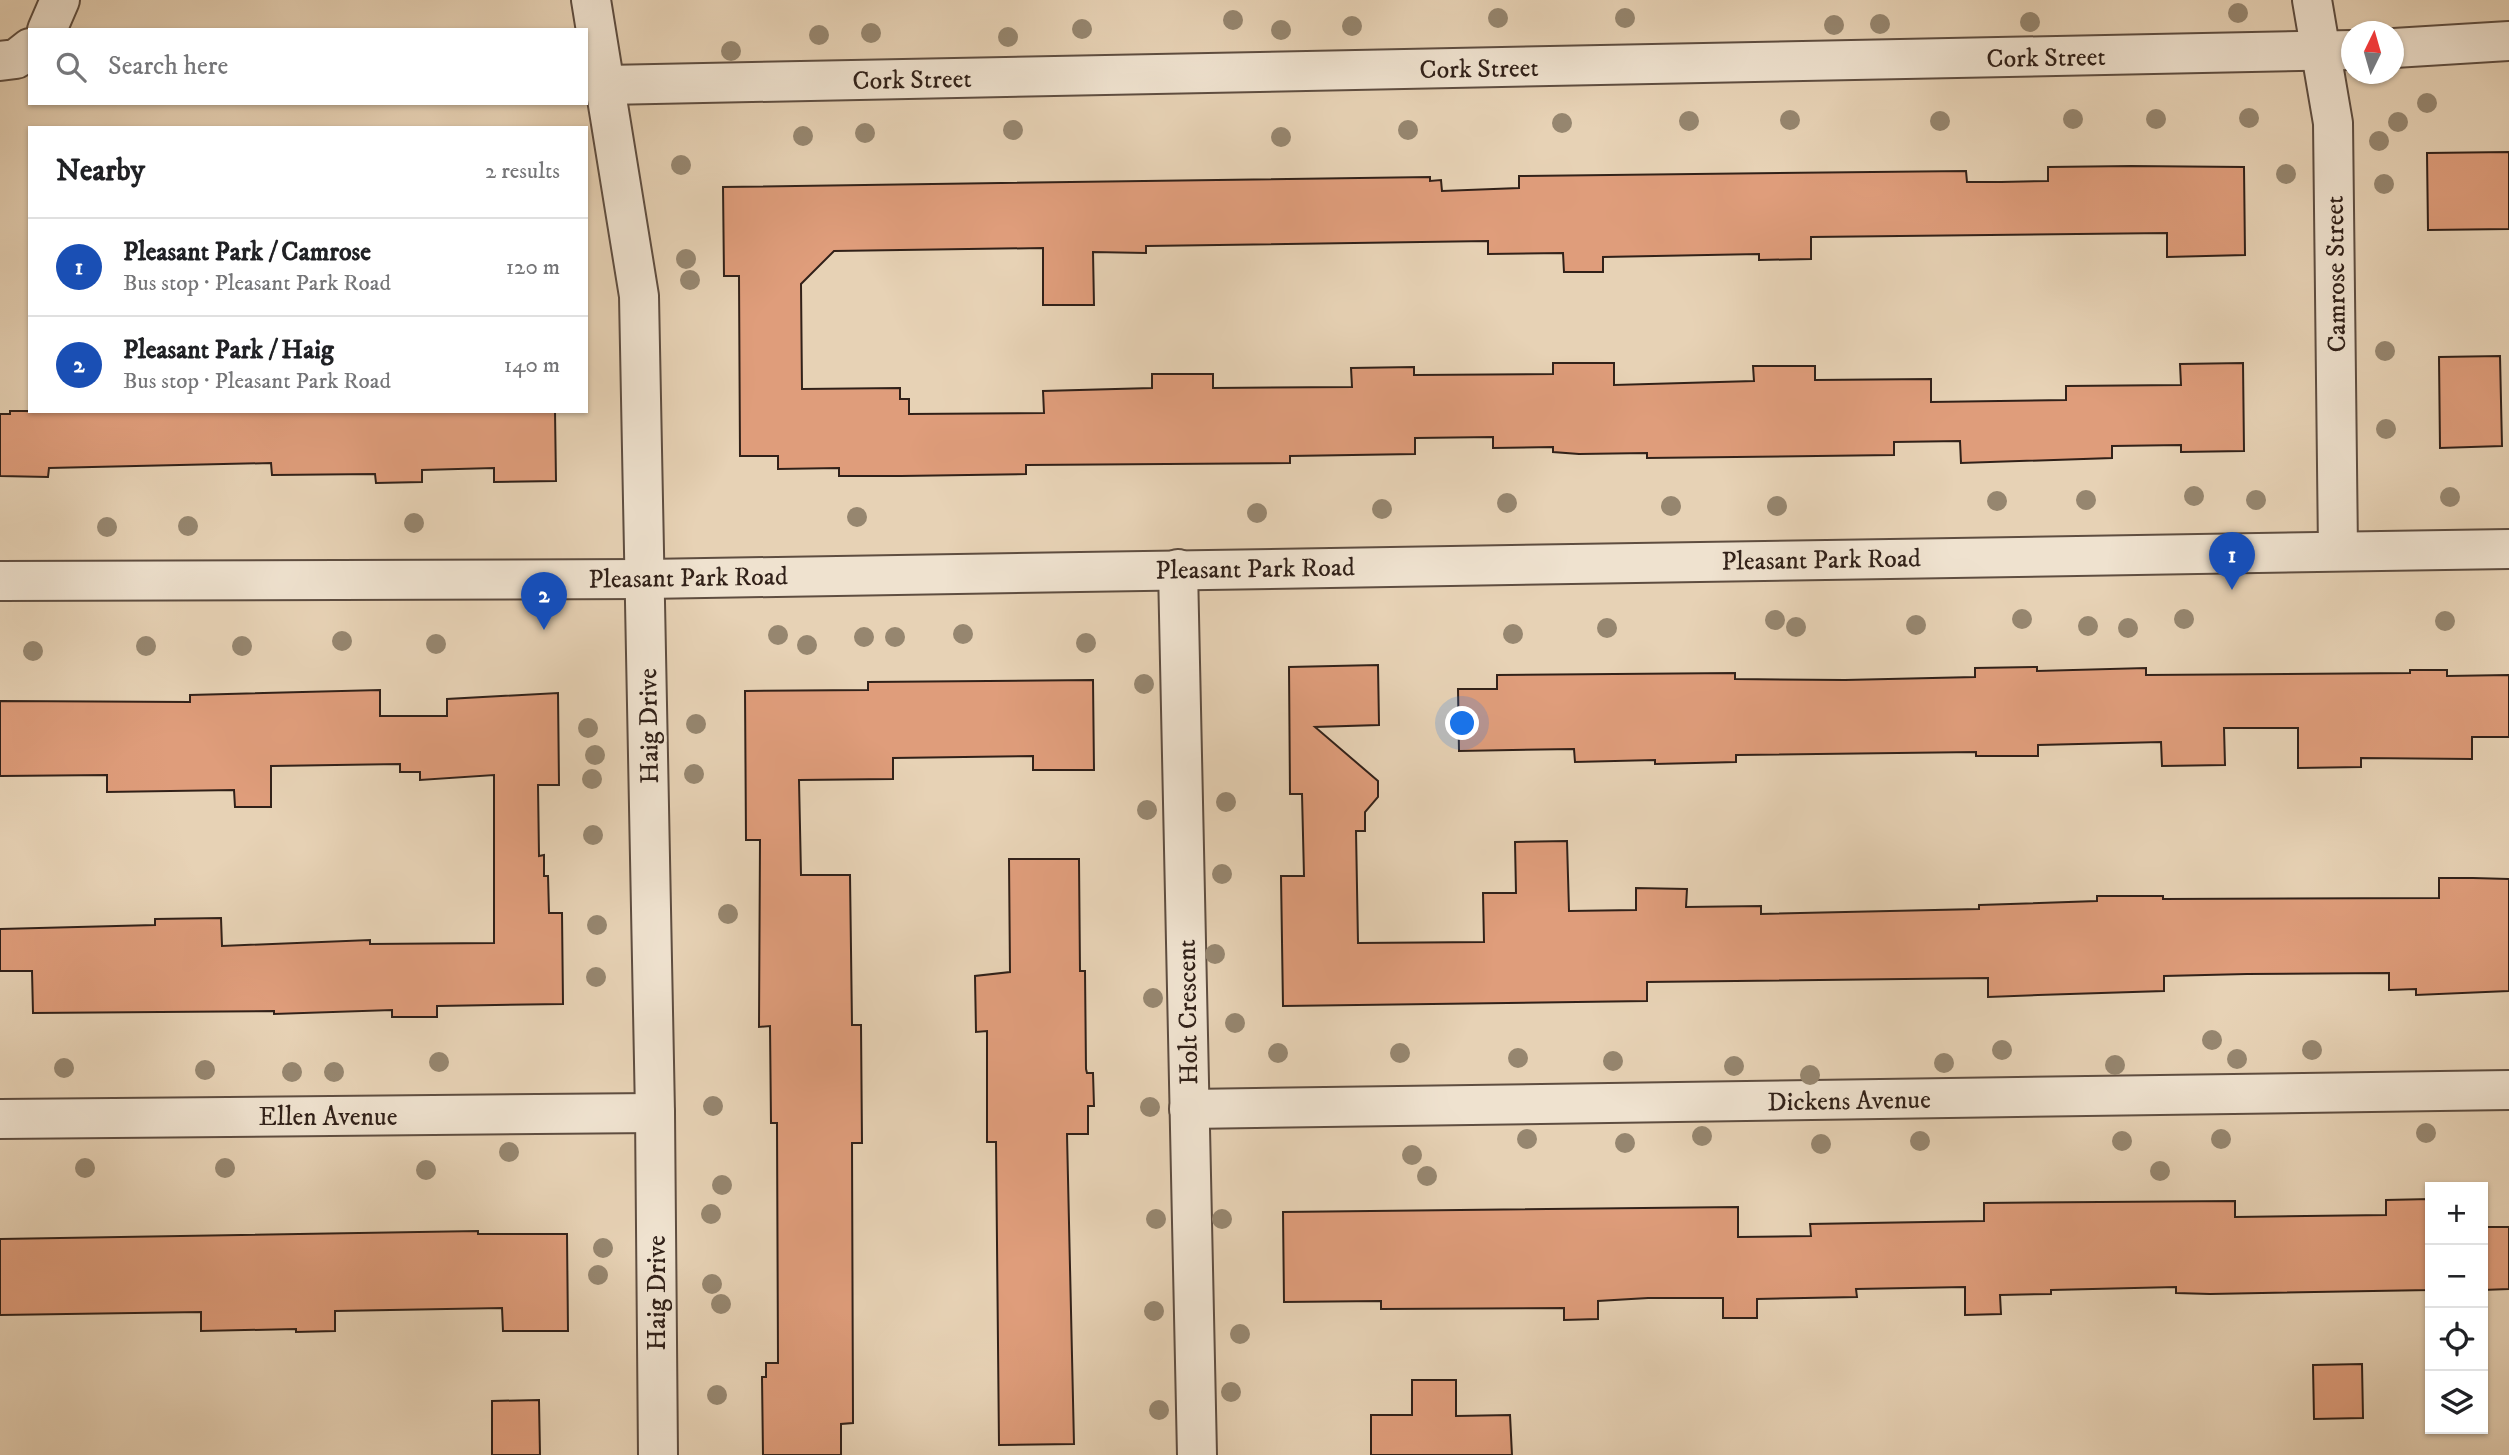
<!DOCTYPE html>
<meta charset="utf-8">
<style>
:root{--surface:#fff;--page:#f2f2f2;--text:#202124;--muted:#757577;--line:#e0e0e0;--accent:#8f2418}
body{margin:0;font-family:"IM FELL DW Pica",serif;background:var(--page);color:var(--text)}
.controls{position:absolute;right:21px;bottom:21px;display:grid;overflow:hidden;border-radius:0px;box-shadow:0 2px 5px #0004}
.controls button{width:63px;height:63px;display:grid;place-items:center;padding:0;border:0;border-bottom:2px solid var(--line);background:var(--surface);color:var(--text);font:35px sans-serif}
.compass{position:absolute;left:2341px;top:21px;width:63px;height:63px;border-radius:50%;background:var(--surface);box-shadow:0 2px 5px #0004;rotate:5deg}
.you{position:absolute;left:1463px;top:724px;width:24px;height:24px;margin:-18px;border:5px solid #fff;border-radius:50%;background:#1a73e8;box-shadow:0 0 0 10px #1a73e833}
.badge{display:grid;place-items:center;width:46px;height:46px;border-radius:50%;background:var(--accent);color:#fff;font-size:23px;font-weight:700}
.pin{position:absolute;translate:-50% -58px;filter:drop-shadow(0 2px 4px #0008)}
.pin::after{content:'';position:absolute;top:37px;width:24px;height:21px;background:inherit;clip-path:polygon(0 0,100% 0,50% 100%)}
.list{margin:0;padding:0;list-style:none}
h2{display:flex;justify-content:space-between;align-items:center;height:91px;margin:0;padding:0 28px;font-size:30px}
h2 small{font-size:23px;font-weight:400;color:var(--muted)}
.list li{display:grid;grid-template-columns:46px 1fr auto;gap:21px;align-items:center;box-sizing:border-box;height:98px;padding:0 28px;border-top:2px solid var(--line)}
.list b{display:block;font-size:26px;white-space:nowrap}
.list p{margin:0;font-size:23px;white-space:nowrap;color:var(--muted)}
.list em{font-size:23px;font-style:normal;color:var(--muted)}
.icon{flex:none;width:38px;height:38px;fill:none;stroke:currentColor;stroke-width:2;stroke-linecap:round;stroke-linejoin:round}
.map{position:relative;flex:none;width:2509px;height:1455px;overflow:hidden}
.search{position:absolute;background:var(--surface);box-shadow:0 2px 5px #0004;left:28px;top:28px;width:560px;height:77px;display:flex;align-items:center;gap:18px;box-sizing:border-box;padding:0 24px;border-radius:0px;color:var(--muted);font-size:26px}
.panel{position:absolute;background:var(--surface);box-shadow:0 2px 5px #0004;left:28px;top:126px;width:560px;height:287px;border-radius:0px}
.map>svg:first-child{display:block}
.building{fill:#df9d7b;stroke:#312119;stroke-width:2}
.lines{fill:none;stroke-linecap:round;stroke-linejoin:round}
.minor-casing{stroke:#5e4d40;stroke-width:42}
.minor{stroke:#efe2cf;stroke-width:38}
.tree{fill:#96866f}
.labels{text-anchor:middle;stroke-width:5;stroke-linejoin:round;paint-order:stroke}
.street-label{font-size:26px;fill:#312119;stroke:#efe2cf}
</style>
<div class="map">
<svg width="2509" height="1455" viewBox="0 0 2509 1455">
<rect width="100%" height="100%" fill="#e7d2b5"/>
<filter id="stains"><feTurbulence type="fractalNoise" baseFrequency=".00286" numOctaves="4"/><feColorMatrix values="0 0 0 0 .2 0 0 0 0 .09 0 0 0 0 .02 0 0 0 .5 -.17"/></filter>
<radialGradient id="worn" r=".72"><stop offset=".6" stop-color="#630" stop-opacity="0"/><stop offset="1" stop-color="#630" stop-opacity=".3"/></radialGradient>
<g class="building">
<polygon points="2509,152 2509,229 2428,230 2427,153"/>
<polygon points="2131,166 2244,167 2245,255 2167,257 2167,233 1811,237 1811,259 1759,260 1759,254 1603,257 1603,272 1564,272 1563,253 1488,254 1488,241 1146,246 1146,253 1093,252 1094,305 1043,305 1043,248 834,251 801,284 802,389 900,388 900,399 909,399 909,414 1044,413 1043,391 1152,388 1152,374 1213,374 1213,388 1352,387 1351,368 1414,367 1414,375 1553,374 1553,363 1614,363 1614,385 1754,381 1753,366 1815,366 1815,380 1931,379 1931,402 2066,400 2066,386 2181,385 2180,364 2243,363 2244,451 2181,452 2181,445 2112,446 2112,458 1961,463 1960,441 1894,442 1894,455 1647,458 1647,453 1579,454 1553,452 1553,447 1493,448 1493,437 1415,438 1415,454 1290,456 1290,463 1026,465 1026,474 901,476 839,476 839,468 778,469 778,456 740,456 739,276 724,276 723,187 1430,177 1430,181 1441,180 1442,191 1519,188 1519,176 1966,171 1967,182 2001,182 2048,181 2048,167"/>
<polygon points="2500,356 2502,446 2440,448 2439,357"/>
<polygon points="10,411 555,411 556,481 494,482 494,468 422,470 422,482 376,483 375,474 272,475 271,463 49,468 48,477 0,476 0,414 10,414"/>
<polygon points="1378,665 1379,725 1315,727 1378,781 1378,797 1365,812 1365,831 1356,831 1358,943 1484,942 1483,893 1516,893 1515,842 1567,841 1569,911 1636,910 1636,888 1687,889 1686,907 1761,906 1761,914 1979,909 1979,905 2097,901 2097,896 2163,896 2163,899 2439,898 2439,878 2473,878 2509,879 2509,991 2416,995 2416,989 2389,990 2389,973 2247,974 2164,976 2164,991 2038,995 1988,997 1988,978 1647,982 1647,1001 1283,1006 1281,876 1304,876 1302,794 1290,794 1289,667"/>
<polygon points="2037,667 2037,671 2146,668 2146,675 2410,673 2410,670 2447,670 2447,676 2509,675 2509,737 2472,737 2472,759 2361,758 2361,767 2298,768 2298,728 2224,728 2225,765 2162,766 2161,742 2038,745 2038,756 1976,756 1976,752 1736,755 1736,762 1655,764 1655,760 1575,762 1574,749 1459,751 1458,689 1497,689 1497,675 1735,673 1735,679 1845,680 1975,677 1975,668"/>
<polygon points="1093,680 1094,770 1033,770 1033,756 893,758 893,779 799,780 801,875 850,875 852,1025 861,1025 862,1143 852,1143 853,1423 841,1424 841,1455 763,1455 762,1377 766,1377 766,1363 778,1363 777,1123 771,1123 770,1026 759,1027 760,840 746,840 745,691 868,690 868,682"/>
<polygon points="380,690 380,716 447,716 447,699 558,693 559,785 538,785 539,856 544,855 544,876 548,876 549,913 562,913 563,1004 437,1006 437,1017 392,1017 392,1010 274,1014 274,1011 33,1013 32,971 0,971 0,929 155,925 155,919 221,918 222,946 370,940 370,944 494,943 494,775 420,780 420,772 400,772 400,764 271,766 271,807 235,807 234,790 107,792 107,775 0,776 0,701 190,702 190,695"/>
<polygon points="1009,859 1079,859 1080,971 1085,971 1086,1069 1087,1073 1093,1073 1094,1106 1088,1106 1088,1134 1067,1134 1074,1444 999,1445 996,1142 987,1142 987,1031 976,1032 975,976 1010,972"/>
<polygon points="2430,1199 2430,1290 2210,1294 2176,1293 2176,1287 2051,1290 2051,1294 2000,1295 2001,1314 1965,1315 1965,1287 1856,1289 1857,1297 1757,1299 1757,1318 1723,1318 1723,1298 1648,1298 1598,1301 1598,1319 1564,1320 1564,1308 1381,1309 1381,1301 1284,1302 1283,1212 1738,1207 1738,1237 1811,1236 1810,1224 1984,1221 1984,1203 2235,1201 2235,1217 2386,1215 2386,1200"/>
<polygon points="2483,1227 2509,1227 2509,1289 2483,1290"/>
<polygon points="478,1231 478,1234 567,1234 568,1331 503,1331 502,1308 335,1311 335,1331 296,1332 296,1329 201,1331 201,1312 0,1315 0,1239"/>
<polygon points="2362,1364 2363,1418 2314,1419 2313,1365"/>
<polygon points="1412,1380 1456,1380 1456,1416 1510,1415 1512,1455 1371,1455 1371,1415 1412,1415"/>
<polygon points="539,1400 540,1455 492,1455 492,1401"/>
</g>
<g class="lines">
<g class="minor-casing">
<g id="minor">
<polyline points="591,0 639,296 655,1113 658,1455"/>
<polyline points="2312,0 2333,123 2338,550"/>
<polyline points="47,30 60,0"/>
<polyline points="2394,48 2509,41"/>
<polyline points="0,61 16,59 30,48"/>
<polyline points="606,85 2352,50"/>
<polyline points="1178,569 1197,1455"/>
<polyline points="0,581 646,579 2509,549"/>
<polyline points="1189,1109 2509,1090"/>
<polyline points="0,1119 655,1113"/>
</g>
</g>
<use href="#minor" class="minor"/>
</g>
<g class="tree">
<circle cx="2238" cy="13" r="10"/>
<circle cx="1498" cy="18" r="10"/>
<circle cx="1625" cy="18" r="10"/>
<circle cx="1233" cy="20" r="10"/>
<circle cx="2030" cy="22" r="10"/>
<circle cx="1880" cy="24" r="10"/>
<circle cx="1834" cy="25" r="10"/>
<circle cx="1352" cy="26" r="10"/>
<circle cx="1082" cy="29" r="10"/>
<circle cx="1281" cy="30" r="10"/>
<circle cx="871" cy="33" r="10"/>
<circle cx="819" cy="35" r="10"/>
<circle cx="1008" cy="37" r="10"/>
<circle cx="731" cy="51" r="10"/>
<circle cx="2427" cy="103" r="10"/>
<circle cx="2249" cy="118" r="10"/>
<circle cx="2073" cy="119" r="10"/>
<circle cx="2156" cy="119" r="10"/>
<circle cx="1790" cy="120" r="10"/>
<circle cx="1689" cy="121" r="10"/>
<circle cx="1940" cy="121" r="10"/>
<circle cx="2398" cy="122" r="10"/>
<circle cx="1562" cy="123" r="10"/>
<circle cx="1013" cy="130" r="10"/>
<circle cx="1408" cy="130" r="10"/>
<circle cx="865" cy="133" r="10"/>
<circle cx="803" cy="136" r="10"/>
<circle cx="1281" cy="137" r="10"/>
<circle cx="2379" cy="141" r="10"/>
<circle cx="681" cy="165" r="10"/>
<circle cx="2286" cy="174" r="10"/>
<circle cx="2384" cy="184" r="10"/>
<circle cx="686" cy="259" r="10"/>
<circle cx="690" cy="280" r="10"/>
<circle cx="2385" cy="351" r="10"/>
<circle cx="2386" cy="429" r="10"/>
<circle cx="2194" cy="496" r="10"/>
<circle cx="2450" cy="497" r="10"/>
<circle cx="2086" cy="500" r="10"/>
<circle cx="2256" cy="500" r="10"/>
<circle cx="1997" cy="501" r="10"/>
<circle cx="1507" cy="503" r="10"/>
<circle cx="1671" cy="506" r="10"/>
<circle cx="1777" cy="506" r="10"/>
<circle cx="1382" cy="509" r="10"/>
<circle cx="1257" cy="513" r="10"/>
<circle cx="857" cy="517" r="10"/>
<circle cx="414" cy="523" r="10"/>
<circle cx="188" cy="526" r="10"/>
<circle cx="107" cy="527" r="10"/>
<circle cx="2022" cy="619" r="10"/>
<circle cx="2184" cy="619" r="10"/>
<circle cx="1775" cy="620" r="10"/>
<circle cx="2445" cy="621" r="10"/>
<circle cx="1916" cy="625" r="10"/>
<circle cx="2088" cy="626" r="10"/>
<circle cx="1796" cy="627" r="10"/>
<circle cx="1607" cy="628" r="10"/>
<circle cx="2128" cy="628" r="10"/>
<circle cx="963" cy="634" r="10"/>
<circle cx="1513" cy="634" r="10"/>
<circle cx="778" cy="635" r="10"/>
<circle cx="864" cy="637" r="10"/>
<circle cx="895" cy="637" r="10"/>
<circle cx="342" cy="641" r="10"/>
<circle cx="1086" cy="643" r="10"/>
<circle cx="436" cy="644" r="10"/>
<circle cx="807" cy="645" r="10"/>
<circle cx="146" cy="646" r="10"/>
<circle cx="242" cy="646" r="10"/>
<circle cx="33" cy="651" r="10"/>
<circle cx="1144" cy="684" r="10"/>
<circle cx="696" cy="724" r="10"/>
<circle cx="588" cy="728" r="10"/>
<circle cx="595" cy="755" r="10"/>
<circle cx="694" cy="774" r="10"/>
<circle cx="592" cy="779" r="10"/>
<circle cx="1226" cy="802" r="10"/>
<circle cx="1147" cy="810" r="10"/>
<circle cx="593" cy="835" r="10"/>
<circle cx="1222" cy="874" r="10"/>
<circle cx="728" cy="914" r="10"/>
<circle cx="597" cy="925" r="10"/>
<circle cx="1215" cy="954" r="10"/>
<circle cx="596" cy="977" r="10"/>
<circle cx="1153" cy="998" r="10"/>
<circle cx="1235" cy="1023" r="10"/>
<circle cx="2212" cy="1040" r="10"/>
<circle cx="2002" cy="1050" r="10"/>
<circle cx="2312" cy="1050" r="10"/>
<circle cx="1278" cy="1053" r="10"/>
<circle cx="1400" cy="1053" r="10"/>
<circle cx="1518" cy="1058" r="10"/>
<circle cx="2237" cy="1059" r="10"/>
<circle cx="1613" cy="1061" r="10"/>
<circle cx="439" cy="1062" r="10"/>
<circle cx="1944" cy="1063" r="10"/>
<circle cx="2115" cy="1065" r="10"/>
<circle cx="1734" cy="1066" r="10"/>
<circle cx="64" cy="1068" r="10"/>
<circle cx="205" cy="1070" r="10"/>
<circle cx="292" cy="1072" r="10"/>
<circle cx="334" cy="1072" r="10"/>
<circle cx="1810" cy="1075" r="10"/>
<circle cx="713" cy="1106" r="10"/>
<circle cx="1150" cy="1107" r="10"/>
<circle cx="2426" cy="1133" r="10"/>
<circle cx="1702" cy="1136" r="10"/>
<circle cx="1527" cy="1139" r="10"/>
<circle cx="2221" cy="1139" r="10"/>
<circle cx="1920" cy="1141" r="10"/>
<circle cx="2122" cy="1141" r="10"/>
<circle cx="1625" cy="1143" r="10"/>
<circle cx="1821" cy="1144" r="10"/>
<circle cx="509" cy="1152" r="10"/>
<circle cx="1412" cy="1155" r="10"/>
<circle cx="85" cy="1168" r="10"/>
<circle cx="225" cy="1168" r="10"/>
<circle cx="426" cy="1170" r="10"/>
<circle cx="2160" cy="1171" r="10"/>
<circle cx="1427" cy="1176" r="10"/>
<circle cx="722" cy="1185" r="10"/>
<circle cx="711" cy="1214" r="10"/>
<circle cx="1156" cy="1219" r="10"/>
<circle cx="1222" cy="1219" r="10"/>
<circle cx="603" cy="1248" r="10"/>
<circle cx="598" cy="1275" r="10"/>
<circle cx="712" cy="1284" r="10"/>
<circle cx="721" cy="1304" r="10"/>
<circle cx="1154" cy="1311" r="10"/>
<circle cx="1240" cy="1334" r="10"/>
<circle cx="1231" cy="1392" r="10"/>
<circle cx="717" cy="1395" r="10"/>
<circle cx="1159" cy="1410" r="10"/>
</g>
<g class="labels">
<g class="street-label">
<text transform="translate(2046 57) rotate(-1)" y="9">Cork Street</text>
<text transform="translate(1479 68) rotate(-1)" y="9">Cork Street</text>
<text transform="translate(912 79) rotate(-1)" y="9">Cork Street</text>
<text transform="translate(2335 274) rotate(-91)" y="9">Camrose Street</text>
<text transform="translate(1821 559) rotate(-1)" y="9">Pleasant Park Road</text>
<text transform="translate(1255 568) rotate(-1)" y="9">Pleasant Park Road</text>
<text transform="translate(688 577) rotate(-1)" y="9">Pleasant Park Road</text>
<text transform="translate(648 726) rotate(-91)" y="9">Haig Drive</text>
<text transform="translate(1187 1012) rotate(-91)" y="9">Holt Crescent</text>
<text transform="translate(1849 1100) rotate(-1)" y="9">Dickens Avenue</text>
<text x="328" y="1125">Ellen Avenue</text>
<text transform="translate(656 1293) rotate(-90)" y="9">Haig Drive</text>
</g>
</g>
<rect width="100%" height="100%" filter="url(#stains)"/>
<rect width="100%" height="100%" fill="url(#worn)"/>
</svg>
<div class="controls">
<button>+</button>
<button>−</button>
<button><svg class="icon" aria-label="locate" viewBox="0 0 24 24"><circle cx="12" cy="12" r="6"/><path d="M12 2v4M12 18v4M2 12h4M18 12h4"/></svg></button>
<button><svg class="icon" aria-label="layers" viewBox="0 0 24 24"><path d="M12 4l9 5-9 5-9-5zM3 14l9 5 9-5"/></svg></button>
</div>
<svg class="compass" viewBox="-18 -18 36 36"><path d="M0-13l5 13h-10z" fill="#e53935"/><path d="M0 13l5-13h-10z" fill="#757577"/></svg>
<div class="you"></div>
<div class="pin badge" style="left:2232px;top:590px;background:#1a4fb4">1</div>
<div class="pin badge" style="left:544px;top:630px;background:#1a4fb4">2</div>
<div class="search"><svg class="icon" aria-label="search" viewBox="0 0 24 24"><circle cx="10" cy="10" r="6"/><path d="M15 15l6 6"/></svg>Search here</div>
<section class="panel">
<h2>Nearby<small>2 results</small></h2>
<ul class="list">
<li><span class="badge" style="background:#1a4fb4">1</span><div><b>Pleasant Park / Camrose</b><p>Bus stop · Pleasant Park Road</p></div><em>120 m</em></li>
<li><span class="badge" style="background:#1a4fb4">2</span><div><b>Pleasant Park / Haig</b><p>Bus stop · Pleasant Park Road</p></div><em>140 m</em></li>
</ul>
</section>
</div>
